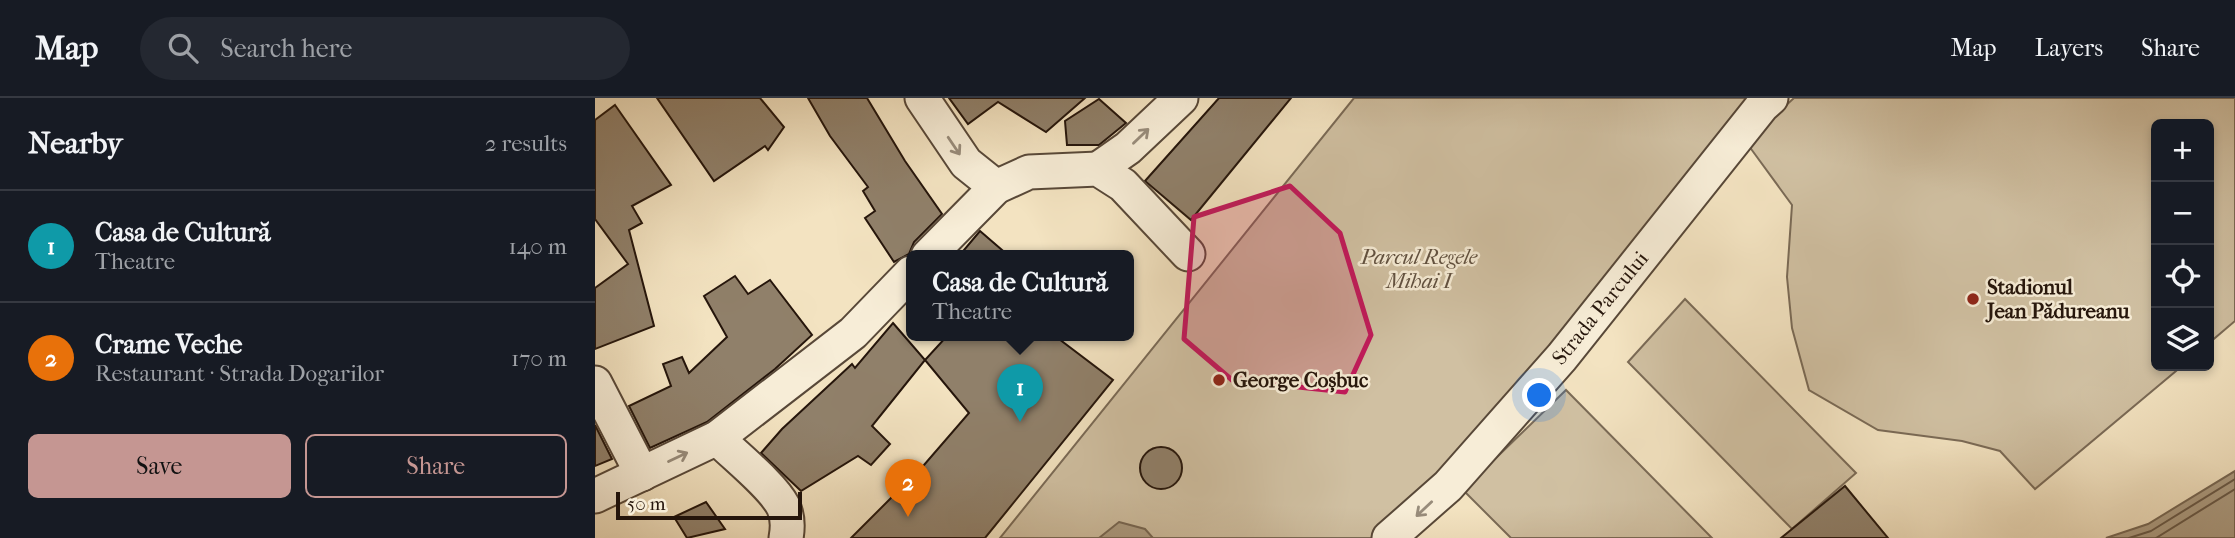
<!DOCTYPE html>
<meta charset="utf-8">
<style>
:root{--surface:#171b24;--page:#242831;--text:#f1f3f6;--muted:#9ea1a6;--line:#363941;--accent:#c59692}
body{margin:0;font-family:"IM FELL French Canon",serif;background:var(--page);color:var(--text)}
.controls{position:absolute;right:21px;top:21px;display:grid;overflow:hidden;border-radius:10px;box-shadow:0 4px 10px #0003}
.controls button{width:63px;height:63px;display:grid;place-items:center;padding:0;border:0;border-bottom:2px solid var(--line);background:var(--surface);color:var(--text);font:35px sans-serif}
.scale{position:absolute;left:21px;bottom:18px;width:186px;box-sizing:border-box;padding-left:7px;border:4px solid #25150b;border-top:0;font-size:19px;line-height:24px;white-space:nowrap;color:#25150b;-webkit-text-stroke:5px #f7edd7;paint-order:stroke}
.you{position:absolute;left:945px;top:298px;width:24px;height:24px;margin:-18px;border:5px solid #fff;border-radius:50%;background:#1a73e8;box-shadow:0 0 0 10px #1a73e833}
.badge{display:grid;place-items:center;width:46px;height:46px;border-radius:50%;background:var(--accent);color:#fff;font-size:23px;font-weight:700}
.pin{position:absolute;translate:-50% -58px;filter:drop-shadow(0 2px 4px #0008)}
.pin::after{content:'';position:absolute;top:37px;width:24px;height:21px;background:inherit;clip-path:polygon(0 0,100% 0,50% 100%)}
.popup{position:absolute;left:311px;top:152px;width:228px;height:91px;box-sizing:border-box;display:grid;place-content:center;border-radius:10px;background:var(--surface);filter:drop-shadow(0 2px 5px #0005);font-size:23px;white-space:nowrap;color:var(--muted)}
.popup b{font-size:26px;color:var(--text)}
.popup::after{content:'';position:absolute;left:50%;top:100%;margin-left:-14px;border:14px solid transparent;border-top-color:var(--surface)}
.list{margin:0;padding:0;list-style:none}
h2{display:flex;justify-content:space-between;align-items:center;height:91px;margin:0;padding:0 28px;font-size:30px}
h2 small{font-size:23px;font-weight:400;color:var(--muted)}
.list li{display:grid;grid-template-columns:46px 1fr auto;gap:21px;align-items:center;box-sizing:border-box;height:112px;padding:0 28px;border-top:2px solid var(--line)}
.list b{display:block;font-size:26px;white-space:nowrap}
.list p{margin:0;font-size:23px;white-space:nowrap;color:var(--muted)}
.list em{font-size:23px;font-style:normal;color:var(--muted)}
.actions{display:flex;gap:14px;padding:21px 28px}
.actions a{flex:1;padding:16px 0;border:2px solid var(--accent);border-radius:10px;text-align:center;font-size:24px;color:var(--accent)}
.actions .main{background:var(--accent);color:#111}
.icon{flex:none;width:38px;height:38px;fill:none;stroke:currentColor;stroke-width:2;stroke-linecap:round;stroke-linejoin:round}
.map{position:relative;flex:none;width:1640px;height:440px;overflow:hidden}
header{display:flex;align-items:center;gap:42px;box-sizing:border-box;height:98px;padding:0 35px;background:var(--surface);border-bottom:2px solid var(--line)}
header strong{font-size:33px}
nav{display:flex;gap:38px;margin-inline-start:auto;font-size:24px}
.search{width:490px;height:63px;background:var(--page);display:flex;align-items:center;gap:18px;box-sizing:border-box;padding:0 24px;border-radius:38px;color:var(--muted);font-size:26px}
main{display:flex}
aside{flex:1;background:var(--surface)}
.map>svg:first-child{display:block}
.green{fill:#d0c0a2;stroke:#7a6a56;stroke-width:2}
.water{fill:#ad9d83;stroke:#776753;stroke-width:2}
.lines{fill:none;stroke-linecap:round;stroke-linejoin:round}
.shore{stroke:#695947;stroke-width:2}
.building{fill:#90806a;stroke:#25150b;stroke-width:2}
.minor-casing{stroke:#584838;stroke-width:37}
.minor{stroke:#f7edd7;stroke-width:33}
.oneway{stroke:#988c7b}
.marked{fill:#c2185b;fill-opacity:0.2;stroke:#c2185b;stroke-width:5;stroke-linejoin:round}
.poi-dot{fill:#8f2418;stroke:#f7edd7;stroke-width:2.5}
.labels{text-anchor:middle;stroke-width:5;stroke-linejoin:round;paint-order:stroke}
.park-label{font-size:21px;font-style:italic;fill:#615140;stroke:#f7edd7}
.poi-label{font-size:21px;font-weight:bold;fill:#25150b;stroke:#f7edd7;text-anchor:start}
.street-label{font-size:21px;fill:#25150b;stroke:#f7edd7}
</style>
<header>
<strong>Map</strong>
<div class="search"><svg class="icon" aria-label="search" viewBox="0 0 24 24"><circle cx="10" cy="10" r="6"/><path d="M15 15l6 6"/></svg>Search here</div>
<nav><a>Map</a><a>Layers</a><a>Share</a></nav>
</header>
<main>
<aside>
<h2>Nearby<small>2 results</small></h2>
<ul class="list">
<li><span class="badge" style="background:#0f9aa8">1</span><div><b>Casa de Cultură</b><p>Theatre</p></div><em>140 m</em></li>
<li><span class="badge" style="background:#e8710a">2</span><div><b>Crame Veche</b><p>Restaurant · Strada Dogarilor</p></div><em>170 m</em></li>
</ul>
<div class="actions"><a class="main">Save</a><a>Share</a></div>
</aside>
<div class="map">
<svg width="1640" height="440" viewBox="0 0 1640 440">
<rect width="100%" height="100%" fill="#f3e3c1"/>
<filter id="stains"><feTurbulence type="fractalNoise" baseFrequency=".00286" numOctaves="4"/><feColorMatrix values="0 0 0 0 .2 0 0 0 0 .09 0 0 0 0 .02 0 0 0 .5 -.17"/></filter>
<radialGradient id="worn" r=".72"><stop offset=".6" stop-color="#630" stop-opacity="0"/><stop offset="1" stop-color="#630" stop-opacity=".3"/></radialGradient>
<g class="green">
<polygon points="759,0 1175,0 790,440 405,440"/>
<polygon points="1199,0 1640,0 1640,223 1614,245 1614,26 1561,26 1561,268 1587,268 1440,391 1405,353 1367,343 1283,332 1214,292 1197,230 1192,179 1197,107 1151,44"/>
<polygon points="1090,201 1261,375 1197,431 1033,264"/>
<polygon points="971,292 1117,440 916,440 868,392"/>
</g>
<g class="water">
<polygon points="1640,373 1640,440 1511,440 1553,426"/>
<polygon points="524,424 550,431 558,440 504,440"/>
</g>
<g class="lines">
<g class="shore">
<polyline points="1534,440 1556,433 1640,381"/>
<polyline points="1561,440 1640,391"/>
</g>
</g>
<g class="building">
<polygon points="62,0 165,0 189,29 173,52 170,48 119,83"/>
<polygon points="213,0 272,0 310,63 347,116 319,144 314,156 299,164 270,120 280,113 268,93 273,89 235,38"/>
<polygon points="354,0 490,0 451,34 403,4 373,26"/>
<polygon points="624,0 696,0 596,122 550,83"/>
<polygon points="504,1 531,25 504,47 472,47 470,23"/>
<polygon points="20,7 76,87 37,108 47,125 34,132 59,228 0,251 0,190 33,166 0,121 0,22"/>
<polygon points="385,133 414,158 364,158"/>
<polygon points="140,178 153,196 175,182 217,237 180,271 112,324 55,350 34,308 76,288 68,266 87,259 94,275 132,239 109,198"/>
<polygon points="298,225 330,262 277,328 295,346 276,367 263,358 206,393 166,355 187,331 257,266 260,270"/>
<polygon points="352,238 460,238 518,282 390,440 256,440 329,367 374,315 330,262"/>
<polygon points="0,327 17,361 0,368"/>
<circle cx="566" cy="370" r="21"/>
<polygon points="1250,388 1293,440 1186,440"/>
<polygon points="111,404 130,431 92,440 79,419"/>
</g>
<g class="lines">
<g class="minor-casing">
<g id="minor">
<polyline points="327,0 371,65 401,89"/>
<polyline points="503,71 533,50 586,0"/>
<polyline points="333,158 401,89 434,74 503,71 528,87 593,156"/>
<polyline points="0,285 47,376"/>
<path d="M 122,340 C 140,358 177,387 188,408 C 193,418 193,429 191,440"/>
<polyline points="0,398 122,340 258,235 316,175"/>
<polyline points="794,440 853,388 967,259 1167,8 1176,0"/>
</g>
</g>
<use href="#minor" class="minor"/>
</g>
<defs><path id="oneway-shaft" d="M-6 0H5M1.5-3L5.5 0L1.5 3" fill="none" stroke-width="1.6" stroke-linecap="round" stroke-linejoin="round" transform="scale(1.75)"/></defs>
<g class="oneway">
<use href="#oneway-shaft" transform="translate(546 38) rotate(-44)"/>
<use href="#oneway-shaft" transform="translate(359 48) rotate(56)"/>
<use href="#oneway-shaft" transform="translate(83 359) rotate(-25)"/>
<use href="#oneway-shaft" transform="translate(829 411) rotate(137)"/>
</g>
<path class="marked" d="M 695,88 L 745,135 L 776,237 L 750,294 L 637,282 L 589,241 L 599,119 Z"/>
<g class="poi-dot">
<circle cx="1378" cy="201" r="7"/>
<circle cx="624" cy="282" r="7"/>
</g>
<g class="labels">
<g class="park-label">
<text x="824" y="166">Parcul Regele<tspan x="824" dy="24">Mihai I</tspan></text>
</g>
<g class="poi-label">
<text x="1392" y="196">Stadionul<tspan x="1392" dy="24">Jean Pădureanu</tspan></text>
<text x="638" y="289">George Coșbuc</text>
</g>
<g class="street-label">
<text transform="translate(1005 210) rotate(-51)" y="7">Strada Parcului</text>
</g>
</g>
<rect width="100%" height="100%" filter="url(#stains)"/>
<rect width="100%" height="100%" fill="url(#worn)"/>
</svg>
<div class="controls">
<button>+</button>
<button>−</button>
<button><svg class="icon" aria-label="locate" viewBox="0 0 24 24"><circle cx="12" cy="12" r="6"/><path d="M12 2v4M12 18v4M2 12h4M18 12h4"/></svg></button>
<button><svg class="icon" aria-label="layers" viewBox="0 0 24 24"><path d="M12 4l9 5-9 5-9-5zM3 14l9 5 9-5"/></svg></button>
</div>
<div class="scale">50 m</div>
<div class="you"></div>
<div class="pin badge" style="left:425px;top:324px;background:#0f9aa8">1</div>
<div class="popup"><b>Casa de Cultură</b>Theatre</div>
<div class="pin badge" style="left:313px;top:419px;background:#e8710a">2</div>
</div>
</main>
